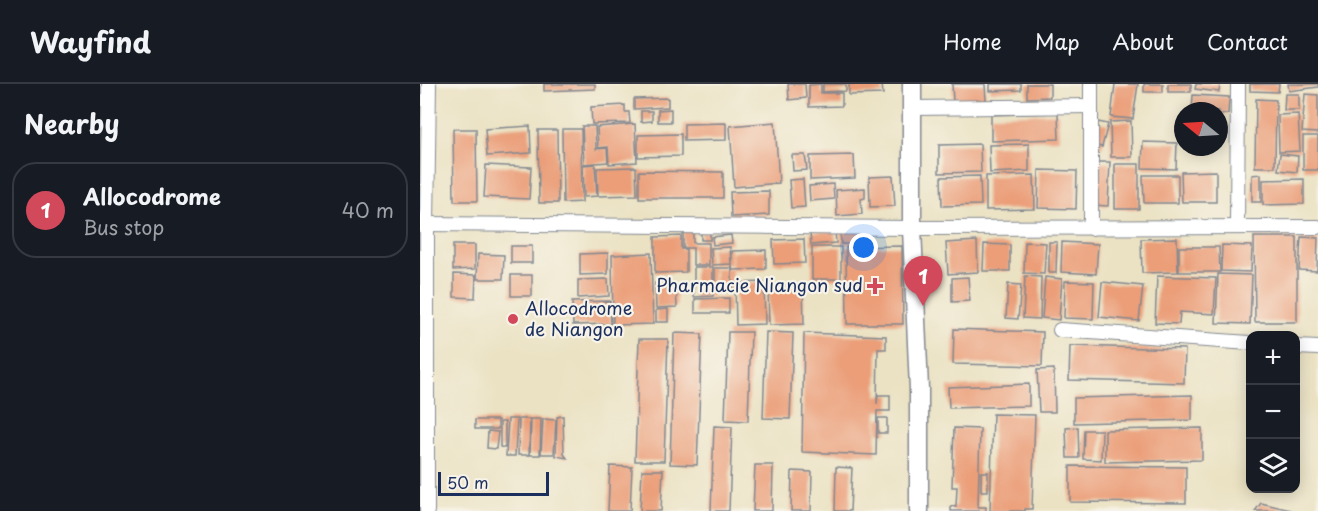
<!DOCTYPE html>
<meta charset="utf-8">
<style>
:root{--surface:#171b24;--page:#20242c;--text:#f1f3f6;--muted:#9ea1a6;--line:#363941;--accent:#d1495b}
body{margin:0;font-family:"Playpen Sans",sans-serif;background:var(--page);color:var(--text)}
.controls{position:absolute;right:18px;bottom:18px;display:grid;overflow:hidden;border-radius:12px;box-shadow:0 3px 15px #0003}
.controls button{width:54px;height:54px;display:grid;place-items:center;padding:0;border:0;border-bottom:2px solid var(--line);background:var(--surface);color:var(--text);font:30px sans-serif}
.compass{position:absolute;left:754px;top:18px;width:54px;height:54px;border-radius:50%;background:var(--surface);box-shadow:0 3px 15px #0003;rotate:288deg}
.scale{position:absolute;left:18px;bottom:15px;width:111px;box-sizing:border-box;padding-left:6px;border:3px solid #1b2f5e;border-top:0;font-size:16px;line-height:21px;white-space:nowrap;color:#1b2f5e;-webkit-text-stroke:4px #f7f3e8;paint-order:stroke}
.you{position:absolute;left:444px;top:164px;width:21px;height:21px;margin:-15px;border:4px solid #fff;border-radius:50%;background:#1a73e8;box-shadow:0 0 0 9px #1a73e833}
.badge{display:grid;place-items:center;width:39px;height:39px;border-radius:50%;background:var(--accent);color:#fff;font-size:20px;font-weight:700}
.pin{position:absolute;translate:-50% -50px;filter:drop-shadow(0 2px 3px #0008)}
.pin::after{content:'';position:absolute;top:32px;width:21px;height:18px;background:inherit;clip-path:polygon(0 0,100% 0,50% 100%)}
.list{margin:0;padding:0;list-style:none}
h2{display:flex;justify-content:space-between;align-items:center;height:78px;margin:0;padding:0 24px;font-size:26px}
h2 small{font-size:20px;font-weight:400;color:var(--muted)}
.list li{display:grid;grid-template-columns:39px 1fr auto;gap:18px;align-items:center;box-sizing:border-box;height:96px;margin:0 12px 12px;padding:0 12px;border:2px solid var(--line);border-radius:24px}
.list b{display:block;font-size:22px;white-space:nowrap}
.list p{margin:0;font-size:20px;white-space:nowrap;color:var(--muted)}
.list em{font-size:20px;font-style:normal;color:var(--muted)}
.icon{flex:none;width:33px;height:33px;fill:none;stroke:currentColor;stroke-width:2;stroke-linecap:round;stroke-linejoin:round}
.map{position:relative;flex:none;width:898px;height:427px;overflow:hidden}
header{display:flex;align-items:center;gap:36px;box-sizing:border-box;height:84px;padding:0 30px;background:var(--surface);border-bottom:2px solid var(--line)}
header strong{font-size:28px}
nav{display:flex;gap:33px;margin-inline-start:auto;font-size:21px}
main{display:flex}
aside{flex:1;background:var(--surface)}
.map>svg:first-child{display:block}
.building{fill:#eb9e78}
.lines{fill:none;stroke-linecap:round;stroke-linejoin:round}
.minor-casing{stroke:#838890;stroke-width:16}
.tertiary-casing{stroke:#838890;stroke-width:21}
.minor{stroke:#fff;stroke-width:14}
.tertiary{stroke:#fff;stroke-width:18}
.poi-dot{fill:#d1495b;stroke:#f7f3e8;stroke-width:2}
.labels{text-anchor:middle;stroke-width:4.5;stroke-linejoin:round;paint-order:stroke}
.poi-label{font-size:18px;fill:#1b2f5e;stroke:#f7f3e8;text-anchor:end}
</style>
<header>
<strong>Wayfind</strong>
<nav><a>Home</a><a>Map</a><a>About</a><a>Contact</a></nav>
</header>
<main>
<aside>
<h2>Nearby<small></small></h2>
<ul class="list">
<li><span class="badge">1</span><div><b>Allocodrome</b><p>Bus stop</p></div><em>40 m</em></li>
</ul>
</aside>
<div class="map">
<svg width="898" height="427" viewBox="0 0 898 427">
<rect width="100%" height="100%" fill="#f7f3e8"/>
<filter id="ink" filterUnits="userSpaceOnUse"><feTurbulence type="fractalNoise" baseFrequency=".0167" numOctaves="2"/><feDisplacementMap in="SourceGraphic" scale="12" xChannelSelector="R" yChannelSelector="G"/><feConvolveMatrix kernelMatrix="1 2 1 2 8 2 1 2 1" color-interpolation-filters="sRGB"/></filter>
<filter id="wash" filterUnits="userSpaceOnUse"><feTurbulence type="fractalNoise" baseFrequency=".008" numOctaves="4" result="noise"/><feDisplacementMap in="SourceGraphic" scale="24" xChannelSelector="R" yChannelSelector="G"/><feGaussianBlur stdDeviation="1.35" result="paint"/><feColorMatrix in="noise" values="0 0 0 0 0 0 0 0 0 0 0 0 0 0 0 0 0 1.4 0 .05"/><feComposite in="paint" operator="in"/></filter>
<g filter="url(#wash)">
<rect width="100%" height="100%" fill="#ebe2c3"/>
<g id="blocks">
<g class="building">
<polygon points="124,0 175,0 175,5 124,7"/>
<polygon points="368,0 385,0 386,14 369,16"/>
<polygon points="401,0 401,9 422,9 422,22 389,23 389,1"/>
<polygon points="403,0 426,0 426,7 403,8"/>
<polygon points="429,0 462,0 463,10 429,11"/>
<polygon points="532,0 565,0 566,17 533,18"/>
<polygon points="570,0 601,0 601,6 570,7"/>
<polygon points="607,0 630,0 630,13 607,14"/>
<polygon points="695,0 718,0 713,35 691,33"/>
<rect x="724" y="0" width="19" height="8"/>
<rect x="748" y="0" width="23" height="8"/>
<polygon points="776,0 800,0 799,8 775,5"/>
<polygon points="830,0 859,0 858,8 830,7"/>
<polygon points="868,0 898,0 898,3 869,7"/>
<polygon points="865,10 879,10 879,26 864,26"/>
<polygon points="885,10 898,11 898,49 882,48"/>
<polygon points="773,11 809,13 808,30 799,30 799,27 772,27"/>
<polygon points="248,14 248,23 214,25 214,15"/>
<polygon points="836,15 856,16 855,83 835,83"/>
<polygon points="205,21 205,28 209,28 210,39 172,40 171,23"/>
<polygon points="251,25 251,38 238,38 238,26"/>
<polygon points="221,27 232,27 232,37 221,38"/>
<polygon points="638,29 639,55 571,57 571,31"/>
<polygon points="878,30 880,67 859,68 858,31"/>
<polygon points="711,37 712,73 691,73 690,38"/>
<polygon points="355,38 359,99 314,103 310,42"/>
<polygon points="678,38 688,40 682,63 673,61"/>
<polygon points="306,39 306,56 264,57 264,40"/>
<polygon points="215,40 217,78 189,80 188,63 178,64 177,43"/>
<polygon points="110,42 111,69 67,72 65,45"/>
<polygon points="162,42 175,42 176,65 187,64 188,78 164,80"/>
<polygon points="33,45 56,45 57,117 34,117"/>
<polygon points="142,45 161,45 162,118 143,119"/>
<polygon points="118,46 137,46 138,119 119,119"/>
<polygon points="261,50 261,72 218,73 218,51"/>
<rect x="883" y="52" width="15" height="34"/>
<polygon points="723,58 757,59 756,85 722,84"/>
<polygon points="560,60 561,88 519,89 519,61"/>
<polygon points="609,60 609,87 570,89 569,61"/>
<polygon points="860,70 878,72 877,88 858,86"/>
<polygon points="372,71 385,71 387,86 373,87"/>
<polygon points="434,71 435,94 390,96 390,72"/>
<polygon points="674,78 690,78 688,122 672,121"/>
<polygon points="175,80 177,112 164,113 163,81"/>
<rect x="695" y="80" width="24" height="45"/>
<polygon points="66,81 111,83 109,115 64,113"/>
<polygon points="216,83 217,111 178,112 177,84"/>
<polygon points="619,86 657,87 656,125 618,124"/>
<polygon points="219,87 303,88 303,114 219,114"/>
<polygon points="796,87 796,118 762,118 761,88"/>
<polygon points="841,90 841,118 832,118 832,91"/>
<polygon points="614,91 615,125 566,126 566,92"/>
<polygon points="723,91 758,91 758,119 724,119"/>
<polygon points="473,92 475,122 450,123 449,93"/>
<polygon points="560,92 561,121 522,122 521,93"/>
<polygon points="383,95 385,123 371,124 369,96"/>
<polygon points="884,95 884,120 843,121 843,96"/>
<polygon points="413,100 414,115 390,117 389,102"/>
<polygon points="445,104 445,114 441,115 442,130 417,132 416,106"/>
<polygon points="349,107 349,131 311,133 310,108"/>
<polygon points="263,147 273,147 273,159 289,159 289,181 273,181 273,164 263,164"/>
<polygon points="415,147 416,159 391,161 390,148"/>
<polygon points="420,147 446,147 446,160 421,160"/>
<rect x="281" y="148" width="9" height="8"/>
<polygon points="311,151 312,159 293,161 292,153"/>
<polygon points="261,152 261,165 266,165 266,188 235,189 235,153"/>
<polygon points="834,153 877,153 877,238 835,238"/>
<polygon points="881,153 898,154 897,187 879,186"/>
<polygon points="757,154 758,188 722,189 721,155"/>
<polygon points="384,155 385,179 354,180 353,156"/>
<polygon points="557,157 558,188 528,190 526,159"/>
<polygon points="605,158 626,159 624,190 604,189"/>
<polygon points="629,158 637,158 636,189 629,189"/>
<polygon points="642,158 678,160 676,190 641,188"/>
<polygon points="564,160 590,161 590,187 563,187"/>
<polygon points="33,161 55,161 55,185 33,186"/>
<polygon points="802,161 832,162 831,188 801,187"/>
<rect x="91" y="162" width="21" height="17"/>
<polygon points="482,162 483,240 427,240 426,163"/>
<polygon points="310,163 311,180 292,181 291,164"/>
<rect x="392" y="163" width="29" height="32"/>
<polygon points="759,163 799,163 800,188 759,188"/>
<polygon points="346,166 346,185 312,186 312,167"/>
<polygon points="188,169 188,190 160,191 160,170"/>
<polygon points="231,169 233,240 193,241 192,171"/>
<polygon points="58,170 84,171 83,195 57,195"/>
<polygon points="274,183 293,183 293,212 274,213"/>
<rect x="295" y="184" width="17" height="24"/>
<polygon points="34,190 56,191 55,214 34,213"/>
<polygon points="798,190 832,191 830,240 796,239"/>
<rect x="91" y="191" width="21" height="21"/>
<polygon points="605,192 621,193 620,235 603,234"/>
<polygon points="737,192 796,194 794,230 760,228 759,240 735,239"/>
<polygon points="548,193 550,217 532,218 532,194"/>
<polygon points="625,193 642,195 639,236 622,234"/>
<polygon points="188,195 189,212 158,214 158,196"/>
<polygon points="645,197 674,198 673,235 644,234"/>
<polygon points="244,198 244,204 256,203 257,223 236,224 235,199"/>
<polygon points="344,198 345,240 316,241 315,199"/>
<polygon points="682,198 723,202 719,237 679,233"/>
<polygon points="588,200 601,201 598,235 586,234"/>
<polygon points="383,201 384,240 349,241 348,202"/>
<polygon points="309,214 309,229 275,229 275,215"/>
<polygon points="190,217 191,240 153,241 152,218"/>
<polygon points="248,225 248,238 236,238 236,226"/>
<polygon points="534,245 623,248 622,282 533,280"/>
<polygon points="308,248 331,248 328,337 305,336"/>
<polygon points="346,248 373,249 370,335 343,334"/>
<polygon points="254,249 282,250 277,381 250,380"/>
<polygon points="384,249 466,252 466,265 458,265 457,320 458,311 470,311 470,327 457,327 456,371 382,368"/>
<polygon points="219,255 248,255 244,377 215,377"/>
<polygon points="650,262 765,265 764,299 649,296"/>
<polygon points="634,285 635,328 619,328 617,286"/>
<polygon points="609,300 609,322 529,324 528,303"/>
<polygon points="772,311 772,336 654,339 654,314"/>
<polygon points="573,330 615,331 612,425 605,425 605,427 570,427"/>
<polygon points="143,332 144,370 147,374 136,372 137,333"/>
<rect x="458" y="334" width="9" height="15"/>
<polygon points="88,335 97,335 95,372 86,372"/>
<polygon points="99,335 110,335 109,371 98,371"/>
<polygon points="111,335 121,335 120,371 110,371"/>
<polygon points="123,335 136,336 134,370 121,370"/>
<rect x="55" y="336" width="23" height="9"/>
<polygon points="80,338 85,338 85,364 80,363"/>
<polygon points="294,342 312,343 309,427 291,427"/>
<polygon points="658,343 659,374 647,374 646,344"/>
<polygon points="534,344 560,345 558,423 566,423 566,427 531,427 531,422 536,423 537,403 532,403"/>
<polygon points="782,344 782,376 685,378 685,346"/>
<polygon points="664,346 682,346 681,376 663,375"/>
<polygon points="68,347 78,348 76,365 67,364"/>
<polygon points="335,381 353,381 352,427 333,427"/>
<polygon points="190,382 212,383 210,427 188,427"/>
<polygon points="650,382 766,383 766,419 650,418"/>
<polygon points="416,383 432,384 430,427 415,427"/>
<polygon points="222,386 243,386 241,427 220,427"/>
<polygon points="372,387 392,388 391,427 371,427"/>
<rect x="561" y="388" width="7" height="19"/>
<polygon points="841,419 871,426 871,427 835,427"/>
</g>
</g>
</g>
<g filter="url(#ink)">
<use href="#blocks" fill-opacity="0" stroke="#838890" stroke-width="1.5"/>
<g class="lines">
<g class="minor-casing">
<g id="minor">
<polyline points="492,24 671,22"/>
<polyline points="0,140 492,144 898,143"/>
<polyline points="817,143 818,0"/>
<polyline points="671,144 671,0"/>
<polyline points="640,246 830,259"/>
<polyline points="876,263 898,264"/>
<polyline points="7,427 7,140 9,0"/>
</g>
</g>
<g class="tertiary-casing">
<polyline id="tertiary" points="492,0 492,144 499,305 499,427"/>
</g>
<use href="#minor" class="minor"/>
<use href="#tertiary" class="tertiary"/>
</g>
</g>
<g class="poi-dot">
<path d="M452 193h6v6h6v6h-6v6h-6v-6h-6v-6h6z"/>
<circle cx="93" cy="235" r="6"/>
</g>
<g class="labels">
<g class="poi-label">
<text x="443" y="208">Pharmacie Niangon sud</text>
<text x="105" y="231" text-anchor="start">Allocodrome<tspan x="105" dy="21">de Niangon</tspan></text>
</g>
</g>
</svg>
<div class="controls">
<button>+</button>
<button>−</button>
<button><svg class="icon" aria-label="layers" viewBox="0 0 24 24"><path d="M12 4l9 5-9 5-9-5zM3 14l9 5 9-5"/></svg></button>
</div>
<svg class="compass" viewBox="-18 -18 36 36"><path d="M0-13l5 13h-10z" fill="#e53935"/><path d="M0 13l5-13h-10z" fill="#9ea1a6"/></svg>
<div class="scale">50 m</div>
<div class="you"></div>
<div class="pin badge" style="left:503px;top:222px">1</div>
</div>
</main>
